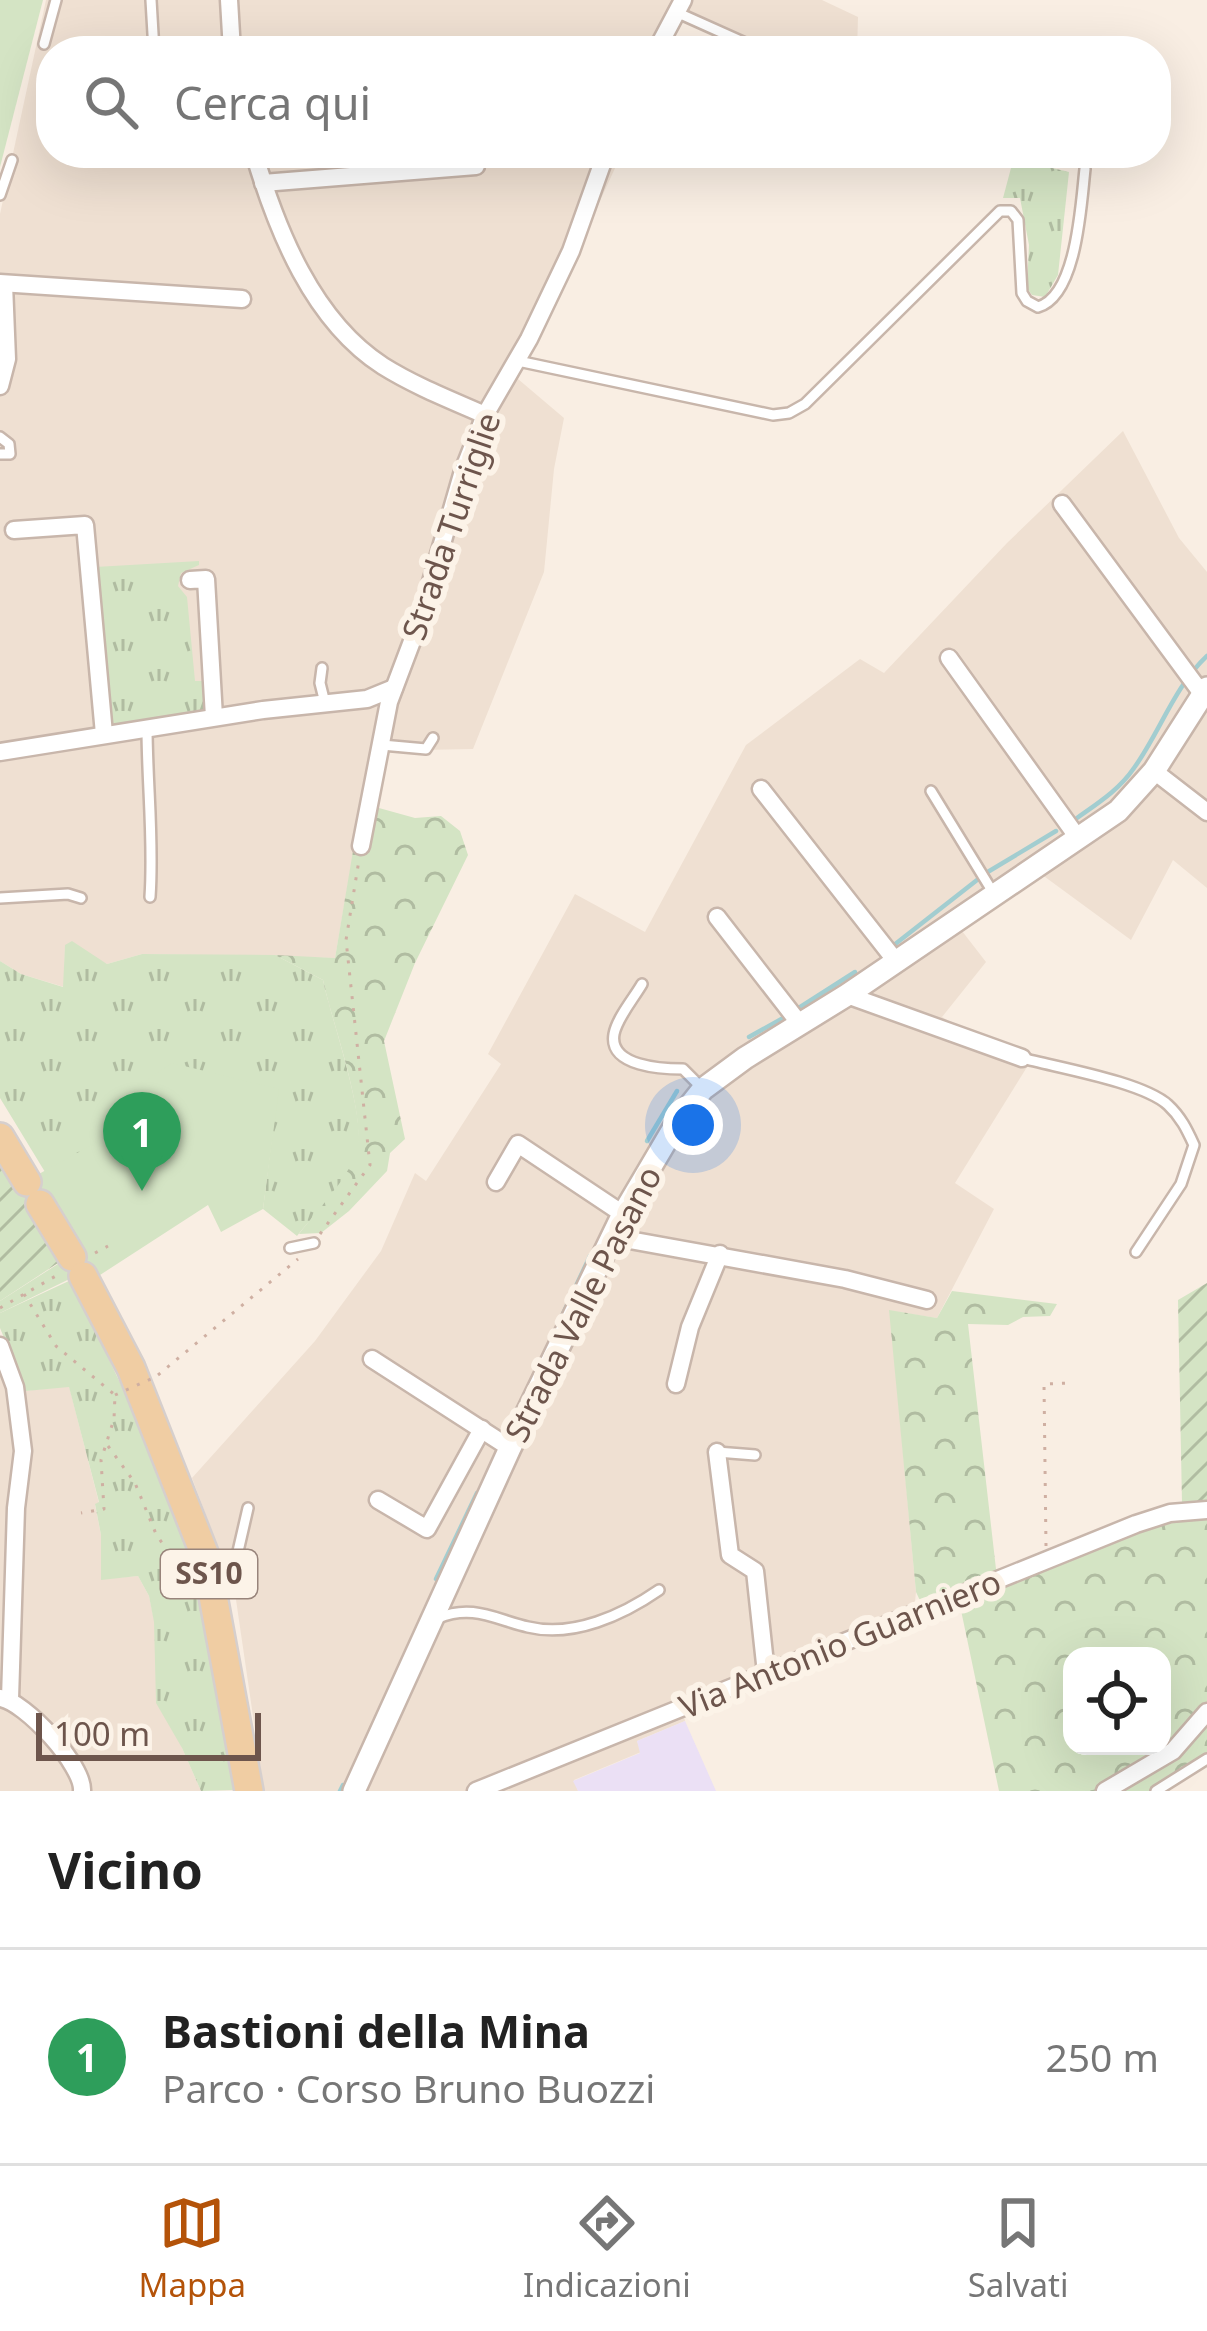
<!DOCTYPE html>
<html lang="it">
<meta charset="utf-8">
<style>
:root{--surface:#fff;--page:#f6f6f6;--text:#222;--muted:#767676;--line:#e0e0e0;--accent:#b45309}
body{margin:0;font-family:"Noto Sans",sans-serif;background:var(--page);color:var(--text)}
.controls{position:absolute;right:36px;bottom:36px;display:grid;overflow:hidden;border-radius:24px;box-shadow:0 12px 48px #0002}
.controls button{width:108px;height:108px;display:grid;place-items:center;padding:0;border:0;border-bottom:3px solid var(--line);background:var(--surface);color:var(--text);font:60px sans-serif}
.scale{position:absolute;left:36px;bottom:30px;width:225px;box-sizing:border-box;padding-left:12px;border:6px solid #6d554c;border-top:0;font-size:33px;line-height:42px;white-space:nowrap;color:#6d554c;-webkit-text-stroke:9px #fcf3e8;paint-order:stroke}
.you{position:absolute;left:693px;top:1125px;width:42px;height:42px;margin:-30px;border:9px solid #fff;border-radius:50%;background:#1a73e8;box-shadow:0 0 0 18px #1a73e833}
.badge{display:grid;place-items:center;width:78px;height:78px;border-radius:50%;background:var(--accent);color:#fff;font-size:39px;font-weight:700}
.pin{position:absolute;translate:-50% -99px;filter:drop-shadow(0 3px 6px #0008)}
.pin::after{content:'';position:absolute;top:63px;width:42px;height:36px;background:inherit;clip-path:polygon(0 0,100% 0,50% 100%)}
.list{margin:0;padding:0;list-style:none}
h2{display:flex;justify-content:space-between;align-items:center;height:156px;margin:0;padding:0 48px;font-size:51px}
h2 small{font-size:39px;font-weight:400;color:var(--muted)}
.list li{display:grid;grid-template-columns:78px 1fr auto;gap:36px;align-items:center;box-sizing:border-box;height:216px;padding:0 48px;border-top:3px solid var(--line)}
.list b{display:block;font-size:45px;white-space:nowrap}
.list p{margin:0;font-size:39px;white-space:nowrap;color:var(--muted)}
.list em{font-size:39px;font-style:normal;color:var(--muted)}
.icon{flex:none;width:66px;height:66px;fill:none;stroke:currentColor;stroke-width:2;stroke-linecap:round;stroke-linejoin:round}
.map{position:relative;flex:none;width:1207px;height:1791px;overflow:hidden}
.search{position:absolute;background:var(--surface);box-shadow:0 12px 48px #0002;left:36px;right:36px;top:36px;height:132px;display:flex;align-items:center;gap:30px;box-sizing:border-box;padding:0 42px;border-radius:48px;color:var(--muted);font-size:45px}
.sheet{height:372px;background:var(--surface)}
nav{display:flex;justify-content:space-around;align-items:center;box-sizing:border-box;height:168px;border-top:3px solid var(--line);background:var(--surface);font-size:33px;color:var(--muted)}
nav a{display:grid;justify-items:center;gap:6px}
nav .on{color:var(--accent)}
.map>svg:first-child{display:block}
.residential{fill:#efe0d2}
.education{fill:#ebe0f5}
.grass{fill:url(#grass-tufts)}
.forest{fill:url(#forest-crowns);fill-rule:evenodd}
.park{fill:#d4e4c4}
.garden{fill:url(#garden-furrows)}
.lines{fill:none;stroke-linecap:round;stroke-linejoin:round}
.stream{stroke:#a2cdd0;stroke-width:4.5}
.service-casing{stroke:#c8b6ab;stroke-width:14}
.minor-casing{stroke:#c8b6ab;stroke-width:21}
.tertiary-casing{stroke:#c8b6ab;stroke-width:26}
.primary-casing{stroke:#d6cfcd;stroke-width:32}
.path{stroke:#cfafa2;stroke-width:3;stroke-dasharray:3 9;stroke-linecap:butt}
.service{stroke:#fff;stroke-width:9}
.minor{stroke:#fff;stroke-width:16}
.tertiary{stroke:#fff;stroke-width:21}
.primary{stroke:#f0cda3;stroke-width:27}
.path-bridge{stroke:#cfafa2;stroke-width:3;stroke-dasharray:3 9;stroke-linecap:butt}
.labels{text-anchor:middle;stroke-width:12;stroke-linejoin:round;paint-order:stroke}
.shield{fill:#fcf3e8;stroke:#98847b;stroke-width:3}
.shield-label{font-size:30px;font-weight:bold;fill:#6d554c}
.street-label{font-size:33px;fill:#6d554c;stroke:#fcf3e8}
</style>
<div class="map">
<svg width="1207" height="1791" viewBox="0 0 1207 1791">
<defs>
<pattern id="grass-tufts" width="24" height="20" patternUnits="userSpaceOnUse" patternTransform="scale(3)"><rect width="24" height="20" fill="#d4e4c4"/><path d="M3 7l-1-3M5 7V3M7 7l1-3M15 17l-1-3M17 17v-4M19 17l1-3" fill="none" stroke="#b0bca1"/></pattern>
<pattern id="forest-crowns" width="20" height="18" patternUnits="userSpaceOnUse" patternTransform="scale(3)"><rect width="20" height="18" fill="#d4e4c4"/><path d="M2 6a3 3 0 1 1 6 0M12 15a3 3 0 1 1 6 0" fill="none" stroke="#b0bca1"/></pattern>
<pattern id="garden-furrows" width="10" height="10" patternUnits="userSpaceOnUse" patternTransform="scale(3)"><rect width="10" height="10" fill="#d4e4c4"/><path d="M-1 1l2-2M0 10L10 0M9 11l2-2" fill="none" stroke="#b0bca1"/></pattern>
</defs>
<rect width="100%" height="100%" fill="#f9eee3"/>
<g class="residential">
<polygon points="46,0 822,0 858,17 857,51 745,51 680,19 665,51 51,51 51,153 622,153 518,379 564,418 554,469 544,572 473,749 371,751 335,958 142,954 107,964 65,945 64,987 21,974 0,961 0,214"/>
<polygon points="1123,431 1179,538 1207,572 1207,888 1173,860 1131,940 1041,874 962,931 986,962 942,1017 1027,1067 955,1183 994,1209 937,1318 890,1311 916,1592 913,1621 684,1717 685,1721 637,1741 641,1752 574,1780 578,1791 264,1791 235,1593 192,1478 315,1341 381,1251 415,1173 426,1181 501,1064 488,1054 575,894 645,932 746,745 860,659 884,673 1007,543"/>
<polygon points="0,1335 24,1391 69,1386 99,1503 95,1505 101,1535 101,1579 138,1576 149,1596 182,1748 201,1791 0,1791"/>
</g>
<polygon class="education" points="685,1721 716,1791 578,1791 573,1781 640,1753 637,1741"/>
<g class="grass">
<polygon points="1015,153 1048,153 1048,167 1069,172 1058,275 1045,297 1032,295 1027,288 1029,245 1020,198 1003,198"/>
<polygon points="199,561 199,565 181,573 178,586 187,597 195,681 208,681 210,711 117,725 111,722 95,567"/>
<path d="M 72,941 L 107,964 L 142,954 L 275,955 L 323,980 C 331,1019 368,1120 357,1153 C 348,1183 316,1212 297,1236 L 263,1209 L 278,1089 L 151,1113 L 45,1172 L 0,1098 L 0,961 L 21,974 L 63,987 L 65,945 Z"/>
<polygon points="71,1280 124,1391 197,1564 234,1790 201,1791 182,1748 156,1703 154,1622 149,1596 138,1576 101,1580 101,1535 95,1504 99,1502 69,1387 26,1391 0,1328 0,1313"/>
</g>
<g class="forest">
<path d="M 361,803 L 415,818 L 441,816 L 460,831 L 468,855 L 415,963 L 384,1041 L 405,1139 L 390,1153 L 387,1171 L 349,1211 L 321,1233 L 299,1234 C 318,1209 343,1185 355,1156 C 370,1123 331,1020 323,980 L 275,955 L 335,958 Z"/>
<path d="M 952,1291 L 1057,1304 L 1050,1316 L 1023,1317 L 1008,1325 L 968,1324 L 996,1569 L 1050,1564 L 1154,1524 L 1207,1513 L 1207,1754 L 1153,1791 L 999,1791 L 958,1596 L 924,1609 L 916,1592 L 889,1310 L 937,1318 ZM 1072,1656 L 1162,1656 L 1162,1746 L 1072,1746 Z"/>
</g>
<g class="park">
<polygon points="0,0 43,0 0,167"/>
<polygon points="172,1063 279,1089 263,1209 221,1232 208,1205 100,1275 94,1267 0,1313 0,1301 83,1248 52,1196 29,1208 17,1186 150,1113 135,1088"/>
</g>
<g class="garden">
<polygon points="0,1156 61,1261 0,1301"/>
<polygon points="1207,1283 1207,1501 1182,1503 1178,1300"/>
</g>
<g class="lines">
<g class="stream">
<path d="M 1077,818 C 1098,803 1119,790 1134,768 C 1160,732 1174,687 1207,656"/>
<polyline points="894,945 986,873 1056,831"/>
<polyline points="794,1011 855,972"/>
<polyline points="749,1037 785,1017"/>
<polyline points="647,1141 677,1091"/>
<polyline points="562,1316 590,1256"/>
<polyline points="436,1579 477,1493"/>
<polyline points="340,1791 343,1785"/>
</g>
<g class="service-casing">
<g id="service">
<polyline points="151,0 154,51"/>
<polyline points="676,12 763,51"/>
<polyline points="44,44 56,0"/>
<polyline points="0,195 12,160"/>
<path d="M 518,361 L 773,415 L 789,413 L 805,404 L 1000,211 L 1011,211 L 1018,220 L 1022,293 L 1027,301 L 1038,307 C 1077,296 1081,204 1085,169"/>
<polyline points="0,437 9,444 10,454 0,454"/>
<polyline points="322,668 320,683 325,703"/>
<path d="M 147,727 C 147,783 154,841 150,897"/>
<polyline points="382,745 426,749 433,738"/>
<polyline points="931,791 994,894"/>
<polyline points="0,898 68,894 81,898"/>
<path d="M 642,984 C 634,998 617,1018 614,1034 C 608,1067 664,1069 683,1069 L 703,1089"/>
<path d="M 1022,1058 C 1059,1068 1143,1082 1168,1105 C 1181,1117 1187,1130 1194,1145 L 1181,1184 L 1136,1252"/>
<polyline points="290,1248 314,1243"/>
<polyline points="717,1452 755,1455"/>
<polyline points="219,1593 236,1560 248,1508"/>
<path d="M 438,1618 C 473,1604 494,1619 528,1627 C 573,1638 623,1615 659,1590"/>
<polyline points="1156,1791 1207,1759"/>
</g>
</g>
<g class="minor-casing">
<g id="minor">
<polyline points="229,0 232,51"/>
<polyline points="656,51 683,0"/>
<path d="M 254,153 C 277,231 313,321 383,366 C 415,386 451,400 485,415"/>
<polyline points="263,183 476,166"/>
<polyline points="0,283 242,299"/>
<polyline points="0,386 7,359 4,284"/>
<polyline points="1062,504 1203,695"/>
<polyline points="14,530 85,525 104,734"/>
<polyline points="190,580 206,579 214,717"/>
<polyline points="949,658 1078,838"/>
<polyline points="0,752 263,710 367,699 394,688"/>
<polyline points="1154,771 1207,812"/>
<polyline points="761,789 895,960"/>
<polyline points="361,846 389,702 420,620 463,471 485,415 529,339 571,251 606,153"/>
<polyline points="717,917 800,1024"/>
<polyline points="847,995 1022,1058"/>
<polyline points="496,1182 518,1144 623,1214"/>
<polyline points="613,1237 845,1279 927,1300"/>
<polyline points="0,1346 15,1387 23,1451 16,1508 10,1699"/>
<polyline points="372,1359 510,1448"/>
<polyline points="676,1384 690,1327 720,1254"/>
<polyline points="717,1452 730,1555 755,1571 766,1673"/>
<polyline points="378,1500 427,1529 482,1429"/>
<path d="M 0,1698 C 25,1701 84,1766 82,1791"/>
<polyline points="476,1791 1136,1524 1170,1513 1207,1510"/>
<polyline points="1105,1791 1173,1751 1207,1712"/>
</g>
</g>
<g class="tertiary-casing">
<polyline id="tertiary" points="354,1791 510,1448 623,1214 679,1119 703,1089 745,1058 847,995 1118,811 1154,771 1207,688"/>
</g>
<g class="primary-casing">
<g id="primary">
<polyline points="0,1137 27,1182"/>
<polyline points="40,1204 72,1257"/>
<polyline points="83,1276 131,1368 206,1558 249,1791"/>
</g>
</g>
<g class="path">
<polyline points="320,1234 370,1165 346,940 359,860"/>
<polyline points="95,1253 108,1246"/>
<polyline points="24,1294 56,1346 115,1395 114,1419 101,1460 104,1509 81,1513"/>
<polyline points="0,1308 61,1273"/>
<polyline points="158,1375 298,1259"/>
<polyline points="108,1446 135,1483 156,1534 188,1581"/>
<polyline points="1046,1546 1044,1384 1072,1383"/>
</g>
<use href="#service" class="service"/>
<use href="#minor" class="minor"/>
<use href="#tertiary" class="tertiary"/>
<use href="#primary" class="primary"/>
<polyline class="path-bridge" points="115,1395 153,1378"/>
</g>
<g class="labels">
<rect class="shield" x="161" y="1550" width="96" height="48" rx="9"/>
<g class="shield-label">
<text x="209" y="1584">SS10</text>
</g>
<g class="street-label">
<text transform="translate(451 526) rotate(-71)" y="12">Strada Turriglie</text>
<text transform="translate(583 1304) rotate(-63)" y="12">Strada Valle Pasano</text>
<text transform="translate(840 1644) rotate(-22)" y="12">Via Antonio Guarniero</text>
</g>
</g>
</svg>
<div class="controls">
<button><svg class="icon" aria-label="locate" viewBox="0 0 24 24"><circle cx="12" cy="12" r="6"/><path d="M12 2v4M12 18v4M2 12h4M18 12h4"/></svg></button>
</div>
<div class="scale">100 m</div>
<div class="you"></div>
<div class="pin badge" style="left:142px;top:1191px;background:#2e9e5b">1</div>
<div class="search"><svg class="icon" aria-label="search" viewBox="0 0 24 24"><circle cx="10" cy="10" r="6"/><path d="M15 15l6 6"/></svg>Cerca qui</div>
</div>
<section class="sheet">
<h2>Vicino<small></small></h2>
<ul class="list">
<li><span class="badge" style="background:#2e9e5b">1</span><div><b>Bastioni della Mina</b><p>Parco · Corso Bruno Buozzi</p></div><em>250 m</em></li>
</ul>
</section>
<nav>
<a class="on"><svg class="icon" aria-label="map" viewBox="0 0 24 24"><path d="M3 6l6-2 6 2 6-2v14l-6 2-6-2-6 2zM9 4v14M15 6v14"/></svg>Mappa</a>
<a><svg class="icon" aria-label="directions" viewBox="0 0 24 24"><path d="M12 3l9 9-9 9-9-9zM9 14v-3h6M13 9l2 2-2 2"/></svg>Indicazioni</a>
<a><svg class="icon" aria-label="saved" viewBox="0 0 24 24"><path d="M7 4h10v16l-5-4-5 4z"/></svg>Salvati</a>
</nav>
